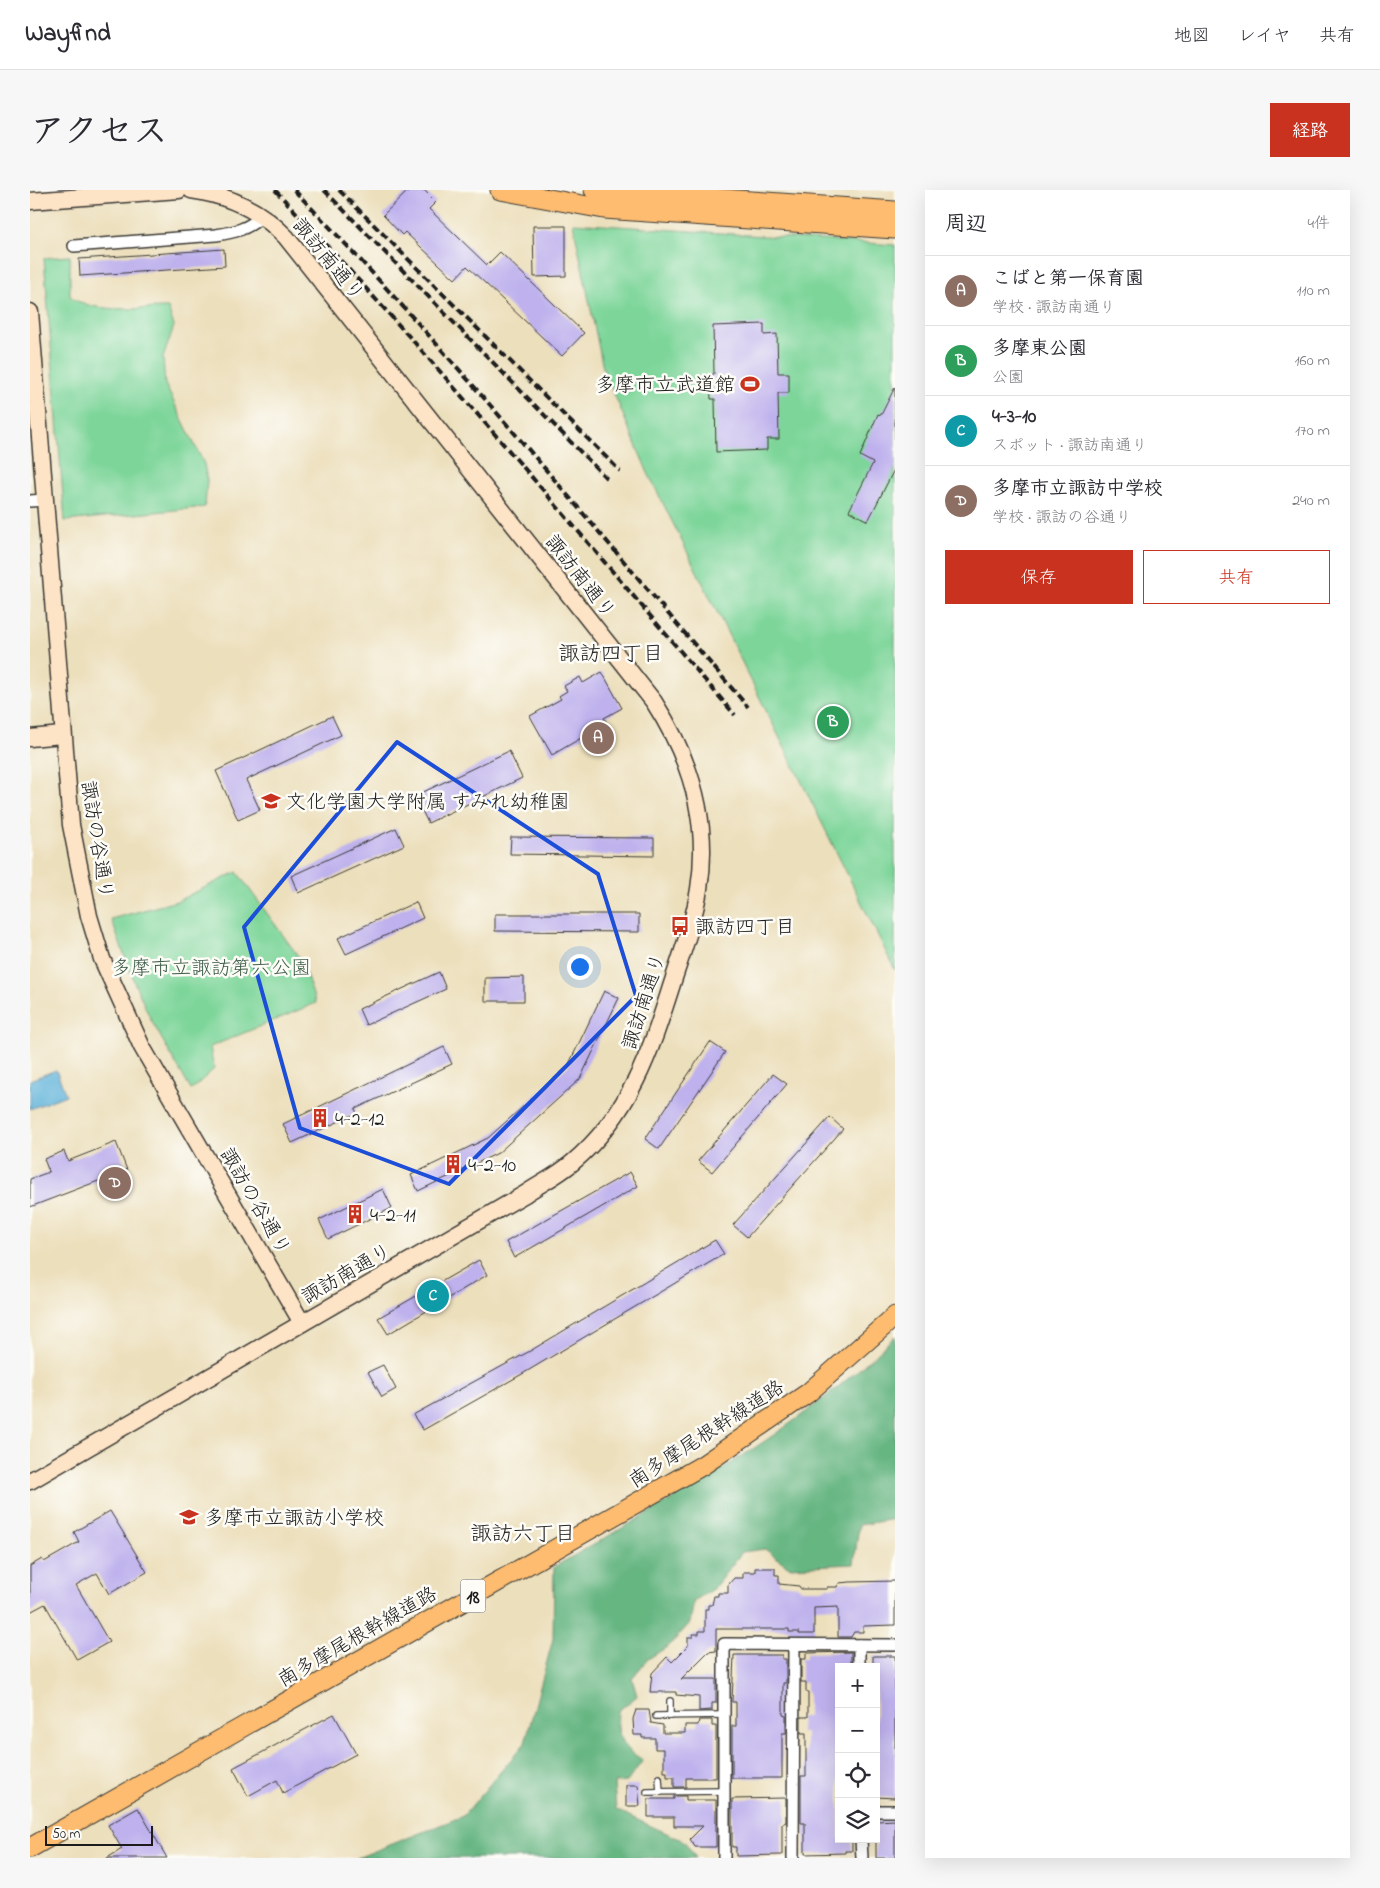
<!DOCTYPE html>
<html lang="ja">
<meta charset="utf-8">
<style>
:root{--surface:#fff;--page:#f7f7f7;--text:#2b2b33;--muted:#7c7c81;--line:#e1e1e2;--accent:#c8321e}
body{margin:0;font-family:"Indie Flower","Klee One",sans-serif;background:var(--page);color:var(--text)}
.controls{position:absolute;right:15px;bottom:15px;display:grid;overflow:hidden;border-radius:0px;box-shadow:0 5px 20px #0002}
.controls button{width:45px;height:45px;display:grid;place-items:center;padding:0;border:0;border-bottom:1px solid var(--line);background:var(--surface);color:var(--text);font:25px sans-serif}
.scale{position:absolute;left:15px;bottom:12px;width:108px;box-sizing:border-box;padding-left:5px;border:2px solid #1c1c1c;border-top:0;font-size:14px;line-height:18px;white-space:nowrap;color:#1c1c1c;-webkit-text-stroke:4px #fdfcf7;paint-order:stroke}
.you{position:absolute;left:549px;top:776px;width:18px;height:18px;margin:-12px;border:4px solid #fff;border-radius:50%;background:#1a73e8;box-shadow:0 0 0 8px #1a73e833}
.badge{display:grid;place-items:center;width:32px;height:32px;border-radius:50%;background:var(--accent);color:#fff;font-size:16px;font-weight:700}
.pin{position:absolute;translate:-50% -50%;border:2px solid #fff;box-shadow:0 1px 5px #0006}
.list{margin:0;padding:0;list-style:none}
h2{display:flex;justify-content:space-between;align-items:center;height:65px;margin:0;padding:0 20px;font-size:21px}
h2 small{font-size:16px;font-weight:400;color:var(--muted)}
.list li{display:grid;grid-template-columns:32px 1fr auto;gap:15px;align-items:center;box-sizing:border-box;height:70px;padding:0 20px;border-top:1px solid var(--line)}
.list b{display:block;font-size:19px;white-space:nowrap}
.list p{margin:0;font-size:16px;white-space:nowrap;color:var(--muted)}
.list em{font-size:16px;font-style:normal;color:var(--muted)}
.actions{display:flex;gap:10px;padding:15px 20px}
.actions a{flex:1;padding:11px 0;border:1px solid var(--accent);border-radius:0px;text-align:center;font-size:18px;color:var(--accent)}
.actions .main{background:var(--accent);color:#fff}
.icon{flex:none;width:28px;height:28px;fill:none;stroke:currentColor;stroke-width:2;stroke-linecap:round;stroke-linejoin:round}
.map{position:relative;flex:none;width:865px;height:1668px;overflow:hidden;border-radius:0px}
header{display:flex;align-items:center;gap:30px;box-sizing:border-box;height:70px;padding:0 25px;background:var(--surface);border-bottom:1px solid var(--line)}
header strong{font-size:24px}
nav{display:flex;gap:28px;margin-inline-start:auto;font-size:18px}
.intro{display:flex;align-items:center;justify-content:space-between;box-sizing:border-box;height:120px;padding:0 30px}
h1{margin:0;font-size:35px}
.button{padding:12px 22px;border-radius:0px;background:var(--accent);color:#fff;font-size:18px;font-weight:700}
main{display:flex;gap:30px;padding:0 30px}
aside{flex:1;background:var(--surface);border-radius:0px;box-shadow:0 5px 20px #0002}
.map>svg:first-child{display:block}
.green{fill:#7dd59a;stroke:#4c785b}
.forest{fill:#66b682;stroke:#41694f}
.water{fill:#5eb2da;stroke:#3d677b}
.building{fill:#beb1ed}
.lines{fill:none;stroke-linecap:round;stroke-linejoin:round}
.lane-casing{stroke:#3b3934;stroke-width:8}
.street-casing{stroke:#3b3934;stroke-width:14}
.secondary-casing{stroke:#3b3934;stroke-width:19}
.primary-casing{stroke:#3b3934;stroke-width:21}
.lane{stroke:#fff;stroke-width:5.5}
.street{stroke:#fff;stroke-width:11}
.secondary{stroke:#fee4c6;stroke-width:16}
.primary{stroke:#fdbc70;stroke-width:19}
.rail{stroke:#1c1c1c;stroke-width:4;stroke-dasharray:8 4;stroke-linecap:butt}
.marked{fill:none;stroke:#1d4ed8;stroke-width:4;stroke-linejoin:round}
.labels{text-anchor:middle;stroke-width:5;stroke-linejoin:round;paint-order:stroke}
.shield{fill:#fdfcf7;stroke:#605f5e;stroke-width:1}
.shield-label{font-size:19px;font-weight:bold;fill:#1c1c1c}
.street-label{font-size:20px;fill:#1c1c1c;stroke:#fdfcf7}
.poi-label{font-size:20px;fill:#1c1c1c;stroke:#fdfcf7;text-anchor:start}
.park-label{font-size:20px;fill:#3e5d48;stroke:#fdfcf7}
.neighbourhood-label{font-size:21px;fill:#1c1c1c;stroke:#fdfcf7}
</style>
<header>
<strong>Wayfind</strong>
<nav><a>地図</a><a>レイヤ</a><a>共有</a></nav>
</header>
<div class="intro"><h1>アクセス</h1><a class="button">経路</a></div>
<main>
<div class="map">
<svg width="865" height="1668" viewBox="0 0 865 1668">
<rect width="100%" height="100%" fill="#fdfcf7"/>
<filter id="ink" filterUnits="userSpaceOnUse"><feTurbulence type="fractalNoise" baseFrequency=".02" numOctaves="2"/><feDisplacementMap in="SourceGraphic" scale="10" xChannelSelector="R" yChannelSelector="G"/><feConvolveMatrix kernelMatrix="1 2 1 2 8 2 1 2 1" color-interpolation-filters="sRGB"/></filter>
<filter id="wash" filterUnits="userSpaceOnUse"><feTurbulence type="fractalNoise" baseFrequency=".0096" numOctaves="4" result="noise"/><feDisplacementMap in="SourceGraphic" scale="20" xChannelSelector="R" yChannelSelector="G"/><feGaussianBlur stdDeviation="1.12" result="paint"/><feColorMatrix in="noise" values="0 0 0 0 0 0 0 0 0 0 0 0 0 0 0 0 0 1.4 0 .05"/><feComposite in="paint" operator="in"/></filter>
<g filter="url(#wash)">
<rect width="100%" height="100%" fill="#ecdfbc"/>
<g class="green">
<polygon points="543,33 865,55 865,780 618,283 573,178"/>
<path d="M 40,66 L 40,106 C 60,124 112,118 138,118 L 144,136 L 133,168 L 135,194 L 174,274 L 177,290 L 175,317 L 35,331 L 14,68 Z"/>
<polygon points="207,682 271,770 286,813 180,857 184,879 161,900 121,830 105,794 81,729 147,711"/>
</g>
<path class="forest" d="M 865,1146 L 865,1329 L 829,1335 L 824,1374 L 759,1377 L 735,1359 L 712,1362 L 684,1398 L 664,1411 L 660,1433 L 640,1455 L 618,1469 L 602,1488 L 607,1506 L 588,1521 C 586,1546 591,1557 613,1570 L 597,1592 L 584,1593 L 586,1620 L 654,1651 L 666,1668 L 327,1668 L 433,1626 L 495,1553 L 523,1449 L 524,1377 C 644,1308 766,1244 865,1146 Z"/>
<polygon class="water" points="26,880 36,905 0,919 0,890"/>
<g id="blocks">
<g class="building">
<polygon points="379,0 394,0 406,12 399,19 457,75 470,62 554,143 532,166 437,76 425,89 375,42 372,45 353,25"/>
<polygon points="503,36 536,36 536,86 504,87"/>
<polygon points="194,59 195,76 50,86 49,69"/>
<polygon points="734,134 734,145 747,144 748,183 759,183 759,203 748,203 749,249 737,249 737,260 686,262 685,209 681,209 680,185 684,184 683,136"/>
<polygon points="865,197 865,278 838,331 819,321 843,273 830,266 848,224 851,225"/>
<polygon points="572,482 592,518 574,528 577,533 522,565 500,526 531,509 529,506 537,501 534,496 550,487 553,493"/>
<polygon points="302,526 311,545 216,590 230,620 208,630 186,581"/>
<polygon points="479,561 492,588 398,633 385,606"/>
<polygon points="366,638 374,655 268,703 261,686"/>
<polygon points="481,647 624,648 624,666 480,664"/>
<polygon points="386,712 393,728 316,764 308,748"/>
<polygon points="465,724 609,724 609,742 465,741"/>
<polygon points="409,782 416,799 336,835 329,819"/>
<polygon points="494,787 494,811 455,811 455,788"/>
<polygon points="574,801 589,808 550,889 468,963 388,1001 381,985 458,948 538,876"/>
<polygon points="680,852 695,862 629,959 615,949"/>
<polygon points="414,857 422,874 325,919 327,923 262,953 253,934"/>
<polygon points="743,884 757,894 682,982 668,971"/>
<polygon points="800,927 813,939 717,1047 703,1035"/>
<polygon points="86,952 97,980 0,1017 0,989 19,982 14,969 34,961 38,971"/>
<polygon points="600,982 608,996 484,1068 476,1052"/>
<polygon points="353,999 362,1018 298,1049 289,1030"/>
<polygon points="685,1050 694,1064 494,1183 393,1240 383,1225 500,1161"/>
<polygon points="449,1070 457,1085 358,1144 348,1128"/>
<polygon points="353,1175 366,1199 352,1207 338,1182"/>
<polygon points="80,1321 117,1382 79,1404 67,1383 46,1395 79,1452 47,1470 15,1414 0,1422 0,1376 12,1369 14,1372 49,1352 44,1342"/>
<polygon points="725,1378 745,1378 745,1385 749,1385 749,1394 769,1396 771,1399 797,1399 797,1397 807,1397 809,1393 820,1392 865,1391 865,1435 833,1436 833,1442 824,1442 821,1447 808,1447 808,1417 784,1418 784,1444 769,1444 769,1442 759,1442 759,1439 686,1439 686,1461 678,1462 651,1489 686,1489 686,1513 682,1513 682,1520 669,1521 669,1507 646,1505 646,1502 620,1502 622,1483 637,1467 642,1472 658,1456 658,1447 663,1447 663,1444 669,1444 669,1441 675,1441 675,1419 678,1419 678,1415 682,1415 684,1406 688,1406 688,1403 698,1403 698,1395 704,1388 713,1388 713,1382 725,1382"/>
<polygon points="821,1462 821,1477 809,1477 809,1649 822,1649 822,1661 815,1661 815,1663 775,1664 775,1633 771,1633 771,1586 776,1586 776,1543 771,1543 771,1527 778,1527 778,1502 776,1502 776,1492 771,1492 771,1469 776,1469 776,1463"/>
<polygon points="704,1465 752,1465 752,1469 756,1469 756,1493 753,1493 753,1525 756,1526 756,1543 752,1543 752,1588 702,1588 702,1536 706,1536 706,1512 702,1512"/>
<polygon points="843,1466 865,1466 865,1608 846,1607 846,1477 843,1477"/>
<polygon points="606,1520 619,1520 621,1533 633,1535 633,1543 655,1543 655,1535 668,1535 669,1530 682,1530 682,1536 686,1536 686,1588 656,1588 656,1597 644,1597 644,1587 637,1587 637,1582 634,1582 634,1559 625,1559 625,1548 612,1548 612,1545 604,1545 603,1529"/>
<polygon points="304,1524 326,1564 253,1603 247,1590 218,1606 203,1578"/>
<polygon points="596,1595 608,1595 610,1616 596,1616"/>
<polygon points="644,1606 656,1606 656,1610 686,1610 686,1657 665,1657 660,1649 673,1636 644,1636 644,1627 618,1627 618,1609 644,1609"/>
<polygon points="756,1608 756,1632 752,1634 752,1665 706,1666 706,1657 702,1657 702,1609"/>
<polygon points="108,1618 137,1668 77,1668 92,1659 78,1635"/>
<polygon points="865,1630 865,1668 846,1668 846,1631"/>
</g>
</g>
</g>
<g filter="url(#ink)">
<use href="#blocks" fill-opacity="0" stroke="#3b3934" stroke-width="1"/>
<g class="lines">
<g class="lane-casing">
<g id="lane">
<polyline points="640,1511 640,1526"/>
<polyline points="626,1526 693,1525"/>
<polyline points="629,1588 630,1602"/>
<polyline points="617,1602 693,1601"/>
</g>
</g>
<g class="street-casing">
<g id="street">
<path d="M 44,56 L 186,45 C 205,42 218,39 232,26"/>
<polyline points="0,311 15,310"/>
<polyline points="829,1455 829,1477"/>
<polyline points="846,1621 865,1621"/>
<polyline points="831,1649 832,1668"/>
<polyline points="694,1668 694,1454 865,1455"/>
<polyline points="763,1668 764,1455"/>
</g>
</g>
<g class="secondary-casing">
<g id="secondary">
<polyline points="0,11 149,0"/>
<polyline points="0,122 41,635 59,726 72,769 112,857 272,1133"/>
<polyline points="0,548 32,545"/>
<path d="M 0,1291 L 495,1004 C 510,994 528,985 542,973 C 600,924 620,863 642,794 C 652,763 664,731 669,699 C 680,631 660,568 624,512 L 256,47 C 230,20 198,5 161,0"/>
</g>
</g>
<g class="primary-casing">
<g id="primary">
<polyline points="470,0 574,19 865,39"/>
<polyline points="564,0 865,21"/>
<polyline points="0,1658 673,1275 778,1203 865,1126"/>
</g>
</g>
<use href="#lane" class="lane"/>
<use href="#street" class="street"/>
<use href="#secondary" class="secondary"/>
<use href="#primary" class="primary"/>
<g class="rail">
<path d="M 245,0 C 405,169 553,348 705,525"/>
<path d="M 264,0 C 424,165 568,343 718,517"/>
<polyline points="294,0 579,291"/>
<polyline points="309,0 590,281"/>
</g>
</g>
</g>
<path class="marked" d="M 367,552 L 568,684 L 606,806 L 419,994 L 270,938 L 214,737 Z"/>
<defs>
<g id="stadium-bare" transform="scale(1.5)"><path d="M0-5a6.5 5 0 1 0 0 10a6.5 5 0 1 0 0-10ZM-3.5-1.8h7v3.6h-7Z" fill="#c8321e" stroke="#fdfcf7" stroke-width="2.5" paint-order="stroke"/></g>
<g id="school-bare" transform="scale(1.5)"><path d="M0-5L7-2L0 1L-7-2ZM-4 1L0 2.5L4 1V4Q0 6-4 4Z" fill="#c8321e" stroke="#fdfcf7" stroke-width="2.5" paint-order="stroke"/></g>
<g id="bus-bare" transform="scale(1.5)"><path d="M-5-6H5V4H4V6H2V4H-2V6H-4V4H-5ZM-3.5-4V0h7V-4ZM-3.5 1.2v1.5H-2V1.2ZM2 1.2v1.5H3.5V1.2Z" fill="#c8321e" stroke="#fdfcf7" stroke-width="2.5" paint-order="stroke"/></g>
<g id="building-bare" transform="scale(1.5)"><path d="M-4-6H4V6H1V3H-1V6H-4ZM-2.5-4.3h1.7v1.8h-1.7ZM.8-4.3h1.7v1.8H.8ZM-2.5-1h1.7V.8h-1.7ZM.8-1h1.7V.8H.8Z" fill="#c8321e" stroke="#fdfcf7" stroke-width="2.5" paint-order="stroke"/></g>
</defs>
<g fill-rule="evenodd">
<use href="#stadium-bare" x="720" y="194"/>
<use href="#school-bare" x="241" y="611"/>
<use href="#bus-bare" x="650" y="736"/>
<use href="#building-bare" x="290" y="928"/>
<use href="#building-bare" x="423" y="974"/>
<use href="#building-bare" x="325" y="1024"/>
<use href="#school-bare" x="159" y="1327"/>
</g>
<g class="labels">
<rect class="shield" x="430.5" y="1389.5" width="25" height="33" rx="4"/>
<g class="shield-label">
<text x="443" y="1413">18</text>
</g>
<g class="street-label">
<text transform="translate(299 69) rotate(51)" y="7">諏訪南通り</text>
<text transform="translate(551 386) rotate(52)" y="7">諏訪南通り</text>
<text transform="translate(68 650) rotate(81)" y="7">諏訪の谷通り</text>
<text transform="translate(613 811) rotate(-72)" y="7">諏訪南通り</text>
<text transform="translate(226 1011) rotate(60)" y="7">諏訪の谷通り</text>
<text transform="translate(316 1083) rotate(-30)" y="7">諏訪南通り</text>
<text transform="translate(676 1243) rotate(-33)" y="7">南多摩尾根幹線道路</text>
<text transform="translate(327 1446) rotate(-30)" y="7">南多摩尾根幹線道路</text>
</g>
<g class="poi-label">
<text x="705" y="201" text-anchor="end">多摩市立武道館</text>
<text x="256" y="618">文化学園大学附属 すみれ幼稚園</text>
<text x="665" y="743">諏訪四丁目</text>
<text x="305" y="935">4-2-12</text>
<text x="438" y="981">4-2-10</text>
<text x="340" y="1031">4-2-11</text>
<text x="174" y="1334">多摩市立諏訪小学校</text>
</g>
<g class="park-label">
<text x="181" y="784">多摩市立諏訪第六公園</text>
</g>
<g class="neighbourhood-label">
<text x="581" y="470">諏訪四丁目</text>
<text x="493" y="1350">諏訪六丁目</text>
</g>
</g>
</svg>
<div class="controls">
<button>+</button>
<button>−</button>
<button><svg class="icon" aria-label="locate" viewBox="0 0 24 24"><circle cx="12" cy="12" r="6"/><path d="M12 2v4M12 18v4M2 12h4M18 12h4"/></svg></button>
<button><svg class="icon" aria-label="layers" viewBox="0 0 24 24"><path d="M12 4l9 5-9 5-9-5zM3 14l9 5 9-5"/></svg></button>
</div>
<div class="scale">50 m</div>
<div class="you"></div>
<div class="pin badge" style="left:568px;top:548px;background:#8d6e63">A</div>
<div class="pin badge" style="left:803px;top:532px;background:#2e9e5b">B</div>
<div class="pin badge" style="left:403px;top:1106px;background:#0f9aa8">C</div>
<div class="pin badge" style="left:85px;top:993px;background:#8d6e63">D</div>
</div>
<aside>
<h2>周辺<small>4件</small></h2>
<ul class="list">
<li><span class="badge" style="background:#8d6e63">A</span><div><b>こばと第一保育園</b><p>学校 · 諏訪南通り</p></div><em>110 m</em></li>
<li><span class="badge" style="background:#2e9e5b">B</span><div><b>多摩東公園</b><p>公園</p></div><em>160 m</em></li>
<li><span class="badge" style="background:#0f9aa8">C</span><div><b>4-3-10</b><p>スポット · 諏訪南通り</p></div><em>170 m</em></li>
<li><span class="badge" style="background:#8d6e63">D</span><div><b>多摩市立諏訪中学校</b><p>学校 · 諏訪の谷通り</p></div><em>240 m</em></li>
</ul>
<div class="actions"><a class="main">保存</a><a>共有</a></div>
</aside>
</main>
